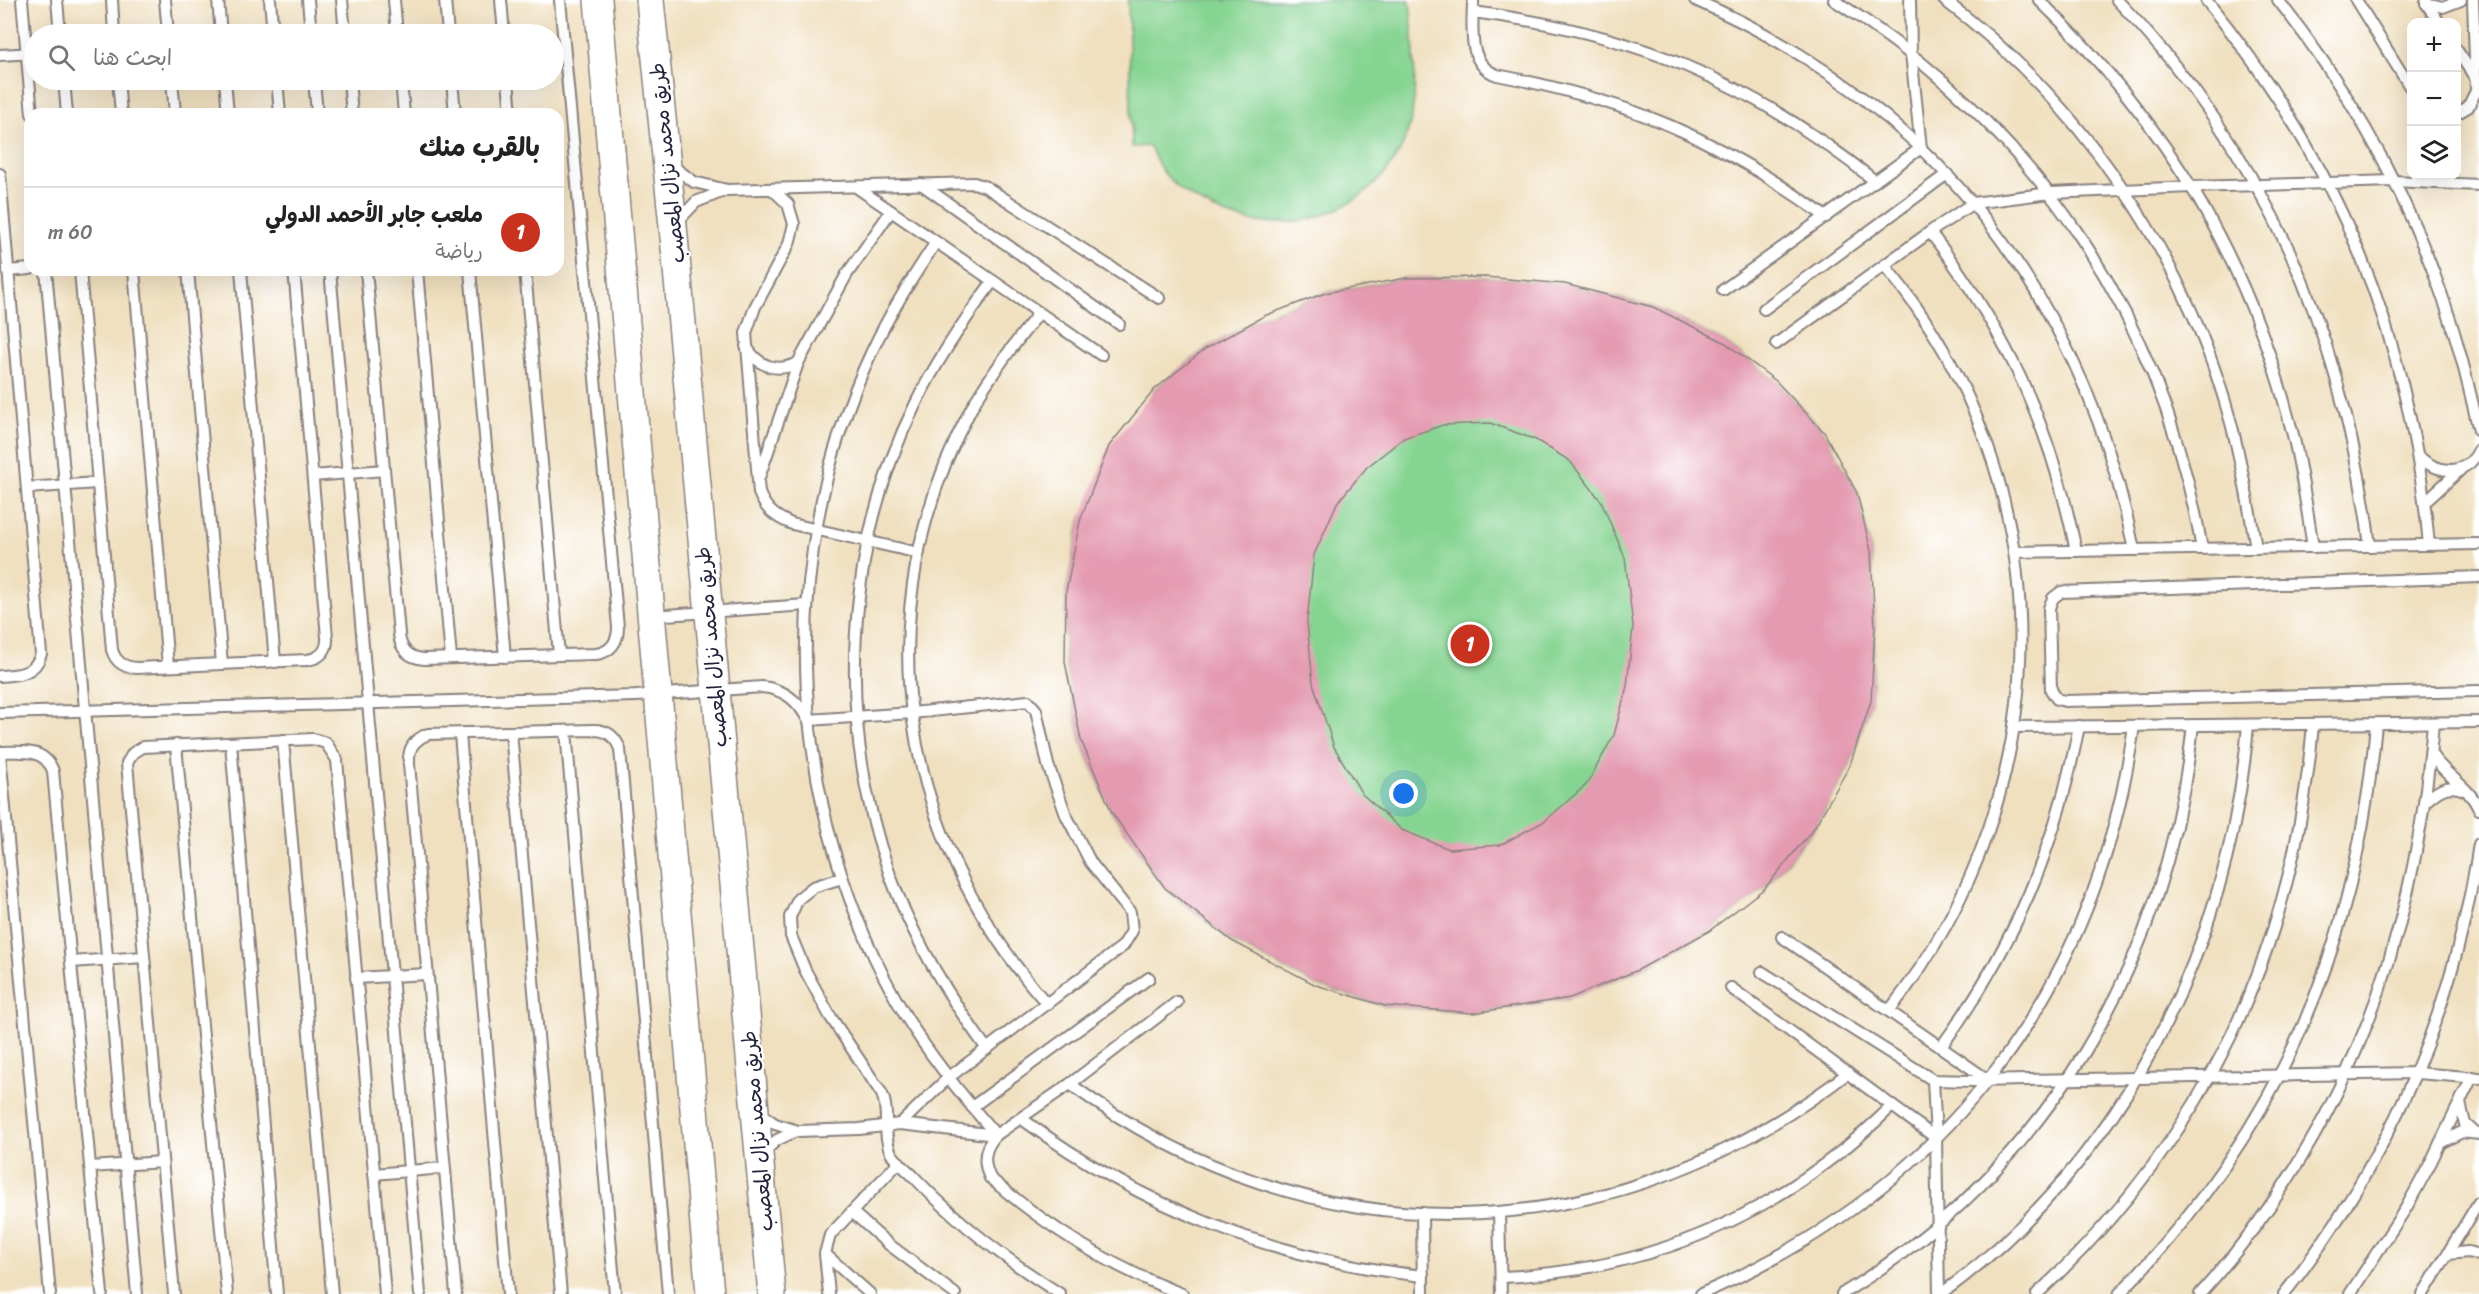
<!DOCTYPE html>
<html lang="ar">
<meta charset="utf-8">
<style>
:root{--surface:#fff;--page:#f2f2f2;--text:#222;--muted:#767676;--line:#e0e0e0;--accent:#c8321e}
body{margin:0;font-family:Sriracha,"Playpen Sans Arabic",sans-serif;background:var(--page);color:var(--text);direction:rtl}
.controls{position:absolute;right:18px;top:18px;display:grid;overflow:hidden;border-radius:12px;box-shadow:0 6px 24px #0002}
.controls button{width:54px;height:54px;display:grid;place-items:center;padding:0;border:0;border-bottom:2px solid var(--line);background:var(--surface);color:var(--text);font:30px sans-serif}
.you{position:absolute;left:1404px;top:794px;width:21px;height:21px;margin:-15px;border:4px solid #fff;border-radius:50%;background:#1a73e8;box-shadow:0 0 0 9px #1a73e833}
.badge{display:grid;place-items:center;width:39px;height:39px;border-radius:50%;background:var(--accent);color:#fff;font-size:20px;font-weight:700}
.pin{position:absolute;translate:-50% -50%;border:3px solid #fff;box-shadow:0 2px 6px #0006}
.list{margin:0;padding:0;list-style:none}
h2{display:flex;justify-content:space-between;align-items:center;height:78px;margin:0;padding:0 24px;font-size:26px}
h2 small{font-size:20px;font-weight:400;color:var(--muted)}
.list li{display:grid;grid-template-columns:39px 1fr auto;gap:18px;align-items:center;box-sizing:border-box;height:90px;padding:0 24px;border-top:2px solid var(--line)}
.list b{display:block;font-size:22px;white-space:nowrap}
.list p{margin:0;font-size:20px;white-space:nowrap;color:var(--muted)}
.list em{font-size:20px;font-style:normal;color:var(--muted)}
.icon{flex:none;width:33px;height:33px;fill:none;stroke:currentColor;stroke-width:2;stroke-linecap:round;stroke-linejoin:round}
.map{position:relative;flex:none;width:2479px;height:1294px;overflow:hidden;direction:ltr}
.search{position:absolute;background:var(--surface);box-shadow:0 6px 24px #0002;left:24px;top:24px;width:540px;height:66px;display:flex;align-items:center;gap:15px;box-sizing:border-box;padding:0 21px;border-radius:33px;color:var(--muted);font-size:22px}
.panel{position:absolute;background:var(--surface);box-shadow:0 6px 24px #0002;left:24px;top:108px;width:540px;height:168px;border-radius:18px;direction:rtl}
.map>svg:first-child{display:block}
.garden{fill:#86d492;stroke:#547b66;stroke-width:1.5}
.building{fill:#e49ab1;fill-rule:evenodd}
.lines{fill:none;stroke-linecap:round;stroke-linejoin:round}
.service-casing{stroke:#89817e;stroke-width:14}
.tertiary-casing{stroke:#89817e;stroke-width:30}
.service{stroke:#fff;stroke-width:10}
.tertiary{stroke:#fff;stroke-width:27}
.labels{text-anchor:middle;stroke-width:4.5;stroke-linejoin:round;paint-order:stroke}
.street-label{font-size:20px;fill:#22223b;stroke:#fff}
</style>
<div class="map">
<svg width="2479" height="1294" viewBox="0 0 2479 1294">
<rect width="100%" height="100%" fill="#fff"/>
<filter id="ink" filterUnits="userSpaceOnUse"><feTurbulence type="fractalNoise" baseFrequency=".0167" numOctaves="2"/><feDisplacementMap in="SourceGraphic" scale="12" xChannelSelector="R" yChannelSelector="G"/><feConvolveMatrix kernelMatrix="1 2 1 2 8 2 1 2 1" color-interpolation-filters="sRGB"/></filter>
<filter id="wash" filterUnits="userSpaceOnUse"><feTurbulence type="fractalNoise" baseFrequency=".008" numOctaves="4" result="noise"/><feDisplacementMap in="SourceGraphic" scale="24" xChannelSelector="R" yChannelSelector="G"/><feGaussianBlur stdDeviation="1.35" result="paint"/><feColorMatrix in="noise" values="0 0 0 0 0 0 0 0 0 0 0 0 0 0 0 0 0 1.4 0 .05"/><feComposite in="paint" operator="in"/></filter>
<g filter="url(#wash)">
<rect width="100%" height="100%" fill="#f0e0c0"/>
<g class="garden">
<path d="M 1128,0 L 1410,0 C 1413,52 1425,114 1394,161 C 1352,224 1264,241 1200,202 C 1187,195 1174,186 1165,174 C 1158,166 1154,155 1150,146 L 1132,147 Z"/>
<polygon points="1485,277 1565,284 1653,307 1724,342 1776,381 1824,432 1857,493 1871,551 1875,627 1871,701 1850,765 1814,828 1765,888 1709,931 1638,970 1570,998 1473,1013 1385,1006 1316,985 1232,941 1165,888 1112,813 1081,740 1065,662 1066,592 1080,521 1155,389 1205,349 1264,316 1325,293 1405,278"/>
</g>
<g id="blocks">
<path class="building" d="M 1485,277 L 1565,284 L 1653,307 L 1724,342 L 1776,381 L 1824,432 L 1857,493 L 1871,551 L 1875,627 L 1871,701 L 1850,765 L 1814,828 L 1765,888 L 1709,931 L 1638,970 L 1570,998 L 1473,1013 L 1385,1006 L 1316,985 L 1232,941 L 1165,888 L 1112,813 L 1081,740 L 1065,662 L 1066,592 L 1080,521 L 1109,446 L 1155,389 L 1205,349 L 1264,316 L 1325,293 L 1406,278 ZM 1490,423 L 1536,440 L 1570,461 L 1601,501 L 1625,558 L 1633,626 L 1627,686 L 1614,735 L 1587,784 L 1545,821 L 1500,845 L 1449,849 L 1402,830 L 1362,794 L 1334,747 L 1313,683 L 1307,622 L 1314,555 L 1337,503 L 1367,467 L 1404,438 L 1443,425 Z"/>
</g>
</g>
<g filter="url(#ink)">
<use href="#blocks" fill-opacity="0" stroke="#89817e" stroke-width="1.5"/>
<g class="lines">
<g class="service-casing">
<g id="service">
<polyline points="22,0 32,114"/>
<polyline points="57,0 60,34"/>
<polyline points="112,0 114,34"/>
<polyline points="165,0 168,34"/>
<polyline points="218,0 221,34"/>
<polyline points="270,0 273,34"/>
<polyline points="308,0 311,34"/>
<polyline points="342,0 345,34"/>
<polyline points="394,0 397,34"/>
<polyline points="445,0 448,34"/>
<polyline points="501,0 504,34"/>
<path d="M 1473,0 C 1473,27 1466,64 1497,75 C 1627,100 1719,138 1826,217"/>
<path d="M 1695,0 C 1933,103 2084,297 2134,550"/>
<path d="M 1834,0 C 2035,127 2162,314 2202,549"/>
<path d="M 1944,0 C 2081,102 2187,258 2231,423 C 2242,464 2249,506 2256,548"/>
<path d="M 2039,0 C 2168,124 2250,261 2293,435 C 2302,472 2307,510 2313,547"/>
<path d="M 2117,0 C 2267,155 2343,334 2370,546"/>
<path d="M 2206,0 C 2339,163 2410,336 2429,545"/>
<path d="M 2278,0 C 2347,87 2403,185 2440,290 C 2457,336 2468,383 2479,431"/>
<polyline points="2356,0 2412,90"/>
<polyline points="2426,3 2443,7 2461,0"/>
<polyline points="2426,3 2439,22"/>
<path d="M 1473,12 C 1632,32 1749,80 1875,181"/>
<polyline points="2456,49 2476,79"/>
<polyline points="0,55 34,53"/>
<polyline points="64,80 67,114"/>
<polyline points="118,80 121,114"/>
<polyline points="172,80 175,114"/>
<polyline points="225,80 228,114"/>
<polyline points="277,80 280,114"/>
<polyline points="314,80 317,114"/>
<polyline points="349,80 352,114"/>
<polyline points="401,80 404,114"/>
<polyline points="452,80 455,114"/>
<polyline points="508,80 511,114"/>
<polyline points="2456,114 2468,107 2476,91 2473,0"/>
<polyline points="671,165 694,182 727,190 974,183 986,187 1159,298"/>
<path d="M 0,174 L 41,654 C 35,674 19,675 0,676"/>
<polyline points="921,184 1119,324"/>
<polyline points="856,187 1101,355"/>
<path d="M 773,190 L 788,204 L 794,224 L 789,244 L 755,307 L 746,333 L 759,493 C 766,510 775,517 792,524 L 919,553"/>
<polyline points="676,223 696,202 724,191"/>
<path d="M 1930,232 C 2007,332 2051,426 2076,551"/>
<path d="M 936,242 C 913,277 890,312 872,351 C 773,562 786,814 905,1015 C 931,1058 963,1097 996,1135"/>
<path d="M 1885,266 C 2066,484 2064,790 1889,1011"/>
<polyline points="46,270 137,1294"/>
<path d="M 80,270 L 112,650 C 116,663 124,667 137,668 L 307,660 C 320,658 328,651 327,637 L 294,270"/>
<polyline points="134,270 168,666"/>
<polyline points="188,270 222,664"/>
<polyline points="241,270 275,662"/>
<polyline points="330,270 420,1294"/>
<path d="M 366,270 L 399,634 C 400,649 409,658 424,659 L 596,654 C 611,652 618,642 618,627 L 560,0"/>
<polyline points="417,270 451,658"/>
<polyline points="470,270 505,657"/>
<polyline points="525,270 559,655"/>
<polyline points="8,271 30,269"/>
<polyline points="1723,290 1921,148 1911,53 1910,0"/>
<polyline points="1764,309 1947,174"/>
<path d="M 1039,313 C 1014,344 990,375 971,409 C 863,611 898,834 1047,1004"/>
<polyline points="1776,344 1930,232 1973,203 2050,193 2192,187 2393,181 2479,185"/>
<path d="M 746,346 C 758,367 777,373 798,363"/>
<path d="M 2418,456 C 2438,474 2466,477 2479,450"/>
<polyline points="313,476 384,470"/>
<polyline points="759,478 798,363 847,274 891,211"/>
<polyline points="27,488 97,483"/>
<polyline points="2425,502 2460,470"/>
<polyline points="2015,552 2479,544"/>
<polyline points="2479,577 2061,592 2053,598 2049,608 2051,690 2057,699 2065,701 2479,691"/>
<polyline points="652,616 806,605"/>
<path d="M 0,713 L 636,696 L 762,687 C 784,689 798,700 808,720 L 912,713 L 1028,701 L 1036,710 L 1048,765 L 1066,815 L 1091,863 L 1130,912 L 1132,931 L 1123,946 L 948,1078 L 900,1124"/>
<polyline points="2015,727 2479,722"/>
<polyline points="566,731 615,1294"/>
<polyline points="511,732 561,1294"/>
<polyline points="460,734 508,1294"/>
<polyline points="283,740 332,1294"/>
<polyline points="231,743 277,1294"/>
<polyline points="176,745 227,1294"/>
<path d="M 0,752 C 21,752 44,747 53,771 L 102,1294"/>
<polyline points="0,754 50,1294"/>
<path d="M 2431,754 C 2444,775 2469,786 2479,809"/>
<path d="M 2426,801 C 2438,790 2448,783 2464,790"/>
<path d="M 842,878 L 813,887 L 798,899 L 790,917 L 791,936 L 805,970 L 830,1016 L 882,1094 C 890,1112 882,1135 891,1153 C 896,1162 909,1171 916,1179 C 959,1224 1008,1261 1060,1294"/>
<polyline points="1782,937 1988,1080"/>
<polyline points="71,962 144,957"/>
<polyline points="1762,972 1933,1080 1974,1081 2417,1073 2479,1078"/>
<polyline points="356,978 427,974"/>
<polyline points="1731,988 1936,1138"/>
<path d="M 1177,1002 L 1070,1084 L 996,1135 C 984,1148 982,1161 990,1178 C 1047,1227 1111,1267 1182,1294"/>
<path d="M 1941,1047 C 2014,947 2056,847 2079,726"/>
<path d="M 987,1049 C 947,995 913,938 890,875 C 836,724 844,547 916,403 C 937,360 964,320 993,281"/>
<polyline points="1933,1080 1936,1138 1939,1294"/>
<path d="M 1070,1084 C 1313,1262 1610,1256 1848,1073"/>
<polyline points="2460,1103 2465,1124 2474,1132"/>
<polyline points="972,1107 1149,978"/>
<polyline points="760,1113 775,1124 798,1131 859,1129 900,1124 996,1135"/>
<path d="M 1022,1119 C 1144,1208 1272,1259 1423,1276"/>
<polyline points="2440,1143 2462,1132 2479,1134"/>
<polyline points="762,1153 777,1140 796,1131"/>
<polyline points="91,1167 162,1162"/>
<polyline points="374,1174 444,1168"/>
<polyline points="852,1212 887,1243 955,1294"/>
<polyline points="1499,1212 1501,1294"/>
<polyline points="1422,1213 1423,1294"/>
<polyline points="825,1254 870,1294"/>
<polyline points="2448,1254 2468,1252 2479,1255"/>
<path d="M 1501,1277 C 1654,1271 1783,1213 1892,1106"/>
<polyline points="174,1294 127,763 133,753 143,747 313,739 326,743 337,760 385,1294"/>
<path d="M 456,1294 L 409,764 C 408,749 413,740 428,734 L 594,730 C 607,730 615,736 620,749 L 668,1294"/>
<polyline points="829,1294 825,1254 830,1235 899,1162"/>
<path d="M 1701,1294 C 1947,1188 2097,991 2134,726"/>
<path d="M 1842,1294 C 2048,1168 2167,963 2193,725"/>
<path d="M 1941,1294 C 2123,1161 2230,947 2248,725"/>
<path d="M 2037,1294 C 2205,1139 2294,951 2313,724"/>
<path d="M 2119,1294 C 2279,1129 2356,951 2376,724"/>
<path d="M 2200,1294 C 2347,1131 2416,939 2433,723"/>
<path d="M 2284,1294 C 2389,1162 2454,1011 2479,844"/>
<polyline points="2350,1294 2406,1208 2430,1164 2472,1077"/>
<polyline points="2423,1294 2479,1202"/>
</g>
</g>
<g class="tertiary-casing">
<g id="tertiary">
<polyline points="598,0 710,1294"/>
<polyline points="650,0 673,226 772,1294"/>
</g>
</g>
<use href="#service" class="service"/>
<use href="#tertiary" class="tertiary"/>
</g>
</g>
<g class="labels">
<g class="street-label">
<text transform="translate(667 163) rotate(-96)" y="7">طريق محمد نزال المعصب</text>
<text transform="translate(711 647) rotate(-95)" y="7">طريق محمد نزال المعصب</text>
<text transform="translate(757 1131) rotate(-95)" y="7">طريق محمد نزال المعصب</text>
</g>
</g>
</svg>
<div class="controls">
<button>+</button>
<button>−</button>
<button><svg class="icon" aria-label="layers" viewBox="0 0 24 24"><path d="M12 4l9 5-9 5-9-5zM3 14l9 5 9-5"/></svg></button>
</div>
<div class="you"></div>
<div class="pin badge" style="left:1470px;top:644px">1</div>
<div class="search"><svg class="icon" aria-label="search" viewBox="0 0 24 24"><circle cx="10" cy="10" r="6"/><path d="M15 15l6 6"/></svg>ابحث هنا</div>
<section class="panel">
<h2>بالقرب منك<small></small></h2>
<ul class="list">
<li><span class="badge">1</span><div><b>ملعب جابر الأحمد الدولي</b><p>رياضة</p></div><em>60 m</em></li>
</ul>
</section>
</div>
